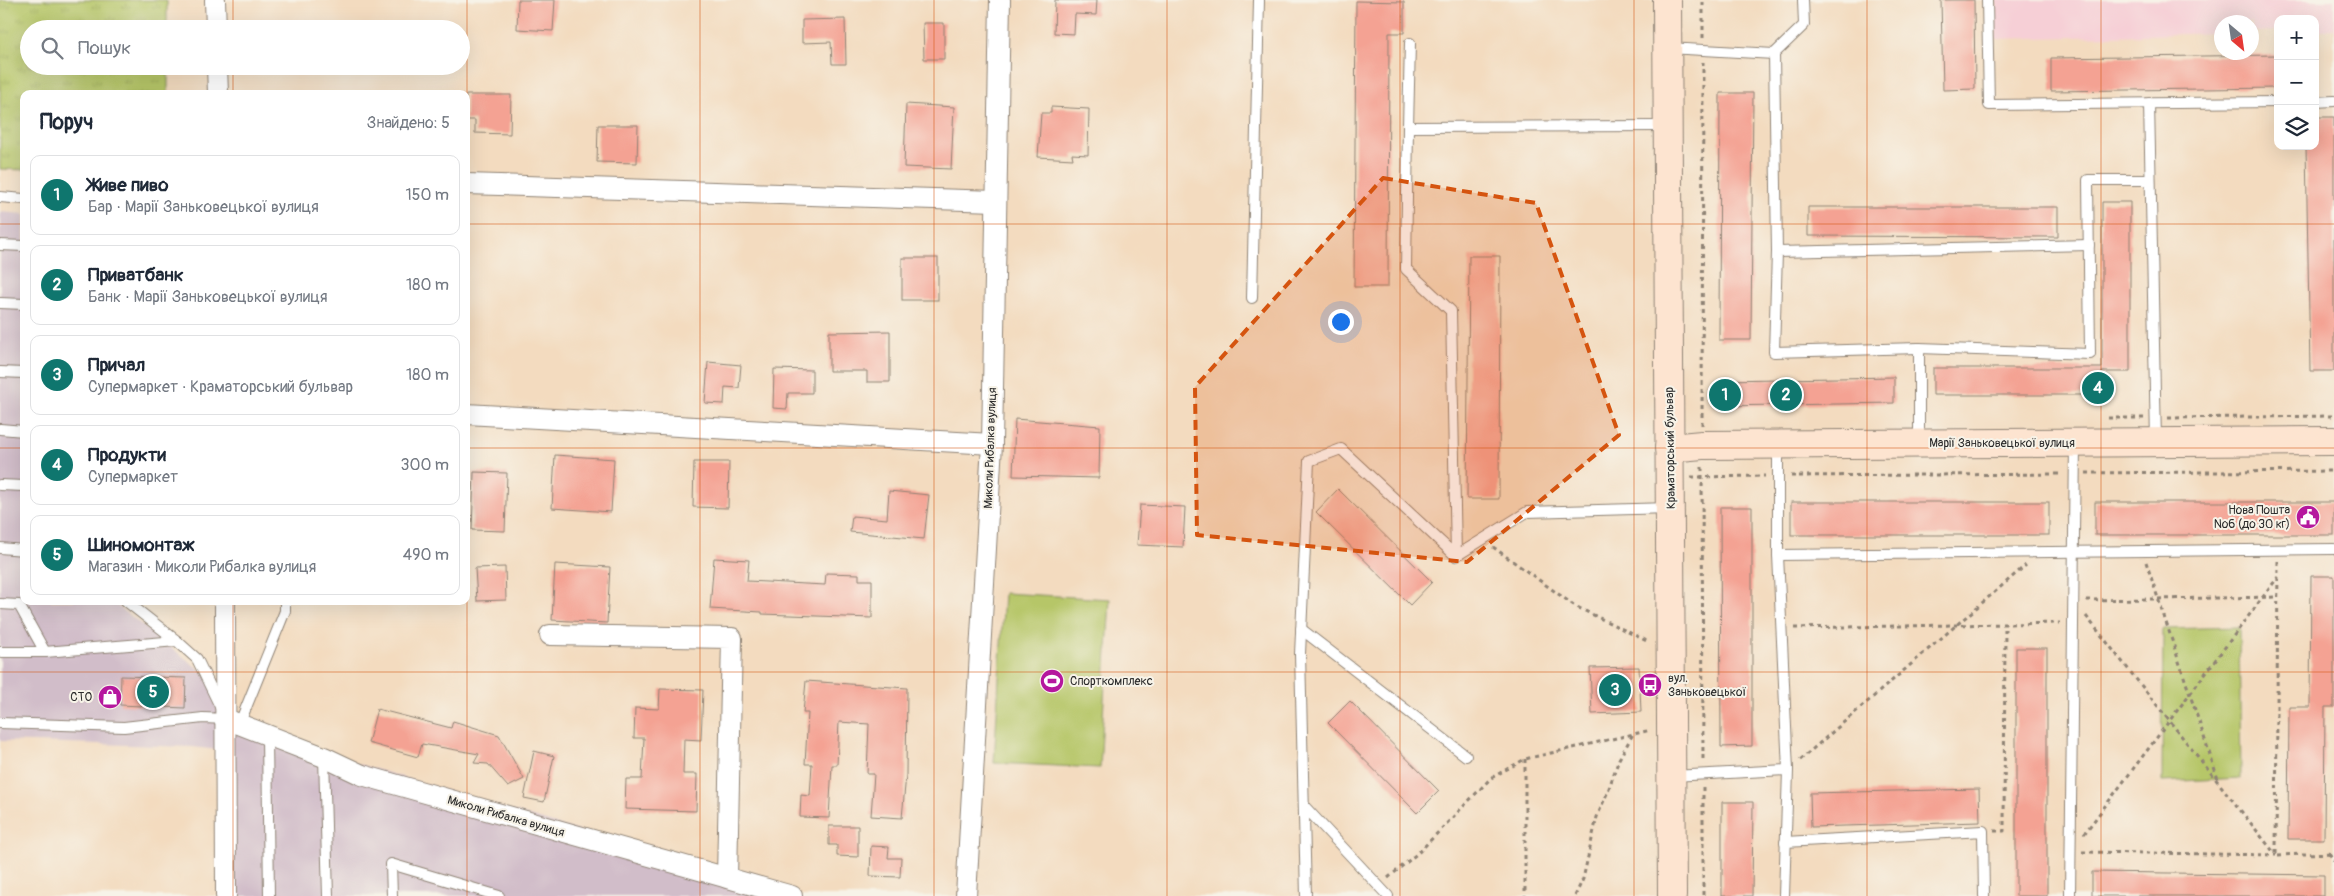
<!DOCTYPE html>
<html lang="uk">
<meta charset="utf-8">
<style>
:root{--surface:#fff;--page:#f6f6f7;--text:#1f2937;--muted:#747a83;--line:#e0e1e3;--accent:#0f766e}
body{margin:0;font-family:Pangolin,sans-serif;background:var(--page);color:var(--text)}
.controls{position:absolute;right:15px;top:15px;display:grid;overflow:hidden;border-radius:10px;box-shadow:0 5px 20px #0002}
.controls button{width:45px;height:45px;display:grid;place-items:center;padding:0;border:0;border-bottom:1px solid var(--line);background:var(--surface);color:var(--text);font:25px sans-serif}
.compass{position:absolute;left:2214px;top:15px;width:45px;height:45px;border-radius:50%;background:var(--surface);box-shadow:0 5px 20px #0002;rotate:151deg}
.you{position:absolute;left:1340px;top:321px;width:18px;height:18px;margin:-12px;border:4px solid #fff;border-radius:50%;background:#1a73e8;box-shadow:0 0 0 8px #1a73e833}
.badge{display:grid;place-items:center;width:32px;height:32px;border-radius:50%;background:var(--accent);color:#fff;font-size:16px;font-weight:700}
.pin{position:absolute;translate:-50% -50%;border:2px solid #fff;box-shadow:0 1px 5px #0006}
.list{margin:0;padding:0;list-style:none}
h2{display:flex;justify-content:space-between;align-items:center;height:65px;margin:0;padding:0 20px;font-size:21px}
h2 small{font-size:16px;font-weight:400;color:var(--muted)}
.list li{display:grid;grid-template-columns:32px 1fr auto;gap:15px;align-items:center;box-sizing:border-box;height:80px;margin:0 10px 10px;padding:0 10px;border:1px solid var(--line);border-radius:10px}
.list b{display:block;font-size:19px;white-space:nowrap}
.list p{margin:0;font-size:16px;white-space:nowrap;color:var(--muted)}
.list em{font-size:16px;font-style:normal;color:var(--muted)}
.icon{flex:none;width:28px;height:28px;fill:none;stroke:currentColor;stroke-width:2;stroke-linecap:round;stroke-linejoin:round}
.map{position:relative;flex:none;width:2334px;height:896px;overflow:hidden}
.search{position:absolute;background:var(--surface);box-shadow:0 5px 20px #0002;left:20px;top:20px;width:450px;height:55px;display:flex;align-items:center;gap:12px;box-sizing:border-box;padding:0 18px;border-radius:28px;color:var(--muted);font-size:19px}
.panel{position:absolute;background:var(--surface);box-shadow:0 5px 20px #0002;left:20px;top:90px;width:450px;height:515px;border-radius:10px}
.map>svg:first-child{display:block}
.built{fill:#f6cfd6}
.industrial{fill:#d1bdc9}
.grass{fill:url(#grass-tufts);stroke:#70784a}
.pitch{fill:#b6c668;stroke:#70784a}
.building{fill:#f4a293}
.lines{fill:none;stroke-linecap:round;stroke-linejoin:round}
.lane-casing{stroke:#8f8375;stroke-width:12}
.street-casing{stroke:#8f8375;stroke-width:22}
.secondary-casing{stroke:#8f8375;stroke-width:30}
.path{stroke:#8f8375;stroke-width:3;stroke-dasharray:4 4;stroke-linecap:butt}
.lane{stroke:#fff;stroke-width:10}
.street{stroke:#fff;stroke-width:20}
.secondary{stroke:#fde4d0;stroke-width:28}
.marked{fill:#d5540f;fill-opacity:0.2;stroke:#d5540f;stroke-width:4;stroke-dasharray:10 6;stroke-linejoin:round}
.grid{fill:none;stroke:#d5540f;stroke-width:1;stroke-opacity:0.55}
.labels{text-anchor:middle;stroke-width:4;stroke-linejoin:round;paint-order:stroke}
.street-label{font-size:12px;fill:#2b2b2b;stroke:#f7f3e8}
.poi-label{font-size:12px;fill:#2b2b2b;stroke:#f7f3e8;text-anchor:end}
</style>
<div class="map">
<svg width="2334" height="896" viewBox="0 0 2334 896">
<defs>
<pattern id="grass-tufts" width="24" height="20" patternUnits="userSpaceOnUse" patternTransform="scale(1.25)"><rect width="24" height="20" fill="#b6c668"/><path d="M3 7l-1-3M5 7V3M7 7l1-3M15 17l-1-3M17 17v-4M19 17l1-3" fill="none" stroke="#9daa5a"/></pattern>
</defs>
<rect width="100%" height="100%" fill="#f7f3e8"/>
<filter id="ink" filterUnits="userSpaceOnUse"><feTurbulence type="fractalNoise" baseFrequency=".02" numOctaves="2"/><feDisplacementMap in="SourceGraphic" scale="10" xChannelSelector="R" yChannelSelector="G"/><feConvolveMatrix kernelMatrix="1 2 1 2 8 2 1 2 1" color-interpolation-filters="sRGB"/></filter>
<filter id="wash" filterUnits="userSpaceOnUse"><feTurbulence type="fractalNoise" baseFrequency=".0096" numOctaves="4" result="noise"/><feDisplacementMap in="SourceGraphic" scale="20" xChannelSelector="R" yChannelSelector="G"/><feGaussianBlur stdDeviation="1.12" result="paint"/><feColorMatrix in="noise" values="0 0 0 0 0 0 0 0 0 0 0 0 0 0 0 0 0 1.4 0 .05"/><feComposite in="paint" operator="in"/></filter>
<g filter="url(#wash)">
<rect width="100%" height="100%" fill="#f3dbbf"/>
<polygon class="built" points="1996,0 2334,0 2334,30 2315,30 2315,19 2278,19 2278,31 2252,32 2252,22 2222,22 2221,33 1996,39"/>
<polygon class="industrial" points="0,212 24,214 24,601 111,601 226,690 226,719 267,736 792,896 226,896 226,751 193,747 0,741"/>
<polygon class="grass" points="0,0 167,0 167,29 29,29 29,66 168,66 168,94 24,94 24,170 0,169"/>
<g class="pitch">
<polygon points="1004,593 1110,599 1100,768 994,763"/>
<polygon points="2239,627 2241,778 2162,782 2163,629"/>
</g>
<g id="blocks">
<g class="building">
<polygon points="518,0 555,0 553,31 517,29"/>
<polygon points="1055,0 1097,0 1096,15 1075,14 1074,34 1054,33"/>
<polygon points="1941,0 1974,0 1975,89 1943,90"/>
<polygon points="1356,1 1404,2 1404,33 1389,33 1388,287 1354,287"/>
<polygon points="845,19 846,64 832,64 831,42 802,43 802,20"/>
<polygon points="923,23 944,23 944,59 924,59"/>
<polygon points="2278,55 2278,88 2051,91 2051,58"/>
<polygon points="1720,93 1753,93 1751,340 1719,340"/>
<polygon points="466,95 511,95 510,134 475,133 475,120 466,120"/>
<polygon points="906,104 954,107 951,169 904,167"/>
<polygon points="1051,107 1089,109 1088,155 1072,154 1073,159 1038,157 1041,113 1051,113"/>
<polygon points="2315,117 2334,117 2334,371 2310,371 2306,146 2315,146"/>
<polygon points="598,125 638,125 637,163 597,162"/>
<polygon points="2102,202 2130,202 2130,372 2102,372 2102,395 1933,395 1933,368 2102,368"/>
<polygon points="1808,207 2058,207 2058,237 1808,236"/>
<polygon points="1469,256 1500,256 1499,499 1467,499"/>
<rect x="902" y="258" width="36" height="42"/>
<polygon points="890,331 890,382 867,382 867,371 829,371 829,332"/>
<polygon points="708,362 741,365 739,388 725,387 724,404 705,403"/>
<polygon points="774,369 812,370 812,393 788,393 787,409 773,408"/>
<polygon points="1894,377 1894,403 1722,406 1722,380"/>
<polygon points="1015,419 1100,426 1099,478 1013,476"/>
<polygon points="555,455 614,459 611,512 552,508"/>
<polygon points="694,462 729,462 728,508 693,507"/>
<polygon points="474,472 507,473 505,531 472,530"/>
<polygon points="1338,489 1432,582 1410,605 1316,512"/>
<polygon points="889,491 929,495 924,539 850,532 852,516 887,519"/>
<rect x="1791" y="502" width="258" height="33"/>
<rect x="2095" y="502" width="239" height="33"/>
<polygon points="1140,505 1185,507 1183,547 1137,545"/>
<polygon points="1720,507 1752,507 1752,746 1721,747"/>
<polygon points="714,558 749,560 747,581 825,585 826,573 859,574 859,580 872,580 872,618 762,614 762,612 710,609"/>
<polygon points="555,564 610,567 607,623 552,620"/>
<polygon points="505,567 506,600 477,601 475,568"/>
<polygon points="2311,576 2334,576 2334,707 2325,707 2324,839 2288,839 2289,707 2310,707"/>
<rect x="2016" y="648" width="31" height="248"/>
<polygon points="1639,667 1641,712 1592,714 1590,668"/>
<polygon points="121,676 186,678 185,708 120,705"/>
<polygon points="806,681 907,688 906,775 902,818 871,816 874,774 867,774 869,724 839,722 837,765 832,765 829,818 800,817 801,795 810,796 812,764 805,764 808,713 803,713"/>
<polygon points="660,689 703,690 701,740 684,739 683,774 697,774 696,811 625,809 626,779 642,779 644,738 634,738 635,708 659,709"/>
<polygon points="1350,701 1439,791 1417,813 1328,723"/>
<polygon points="377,709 451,728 453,721 499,735 524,779 508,787 488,764 474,763 479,754 422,744 418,757 368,743"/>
<polygon points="534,751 554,756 544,802 524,798"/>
<polygon points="1979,789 1980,822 1811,827 1810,793"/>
<polygon points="1722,802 1753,802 1752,896 1722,896"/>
<polygon points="829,826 858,826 858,857 837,856 837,845 829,845"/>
<polygon points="871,846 889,847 888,858 901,858 900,877 870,876"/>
<polygon points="2092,872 2324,875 2324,896 2092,896"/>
</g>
</g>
</g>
<g filter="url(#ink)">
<use href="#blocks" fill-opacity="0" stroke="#8f8375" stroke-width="1"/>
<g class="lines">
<g class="lane-casing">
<g id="lane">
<polyline points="1987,0 1989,105 2278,102"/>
<polyline points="1410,43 1408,127 1667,126"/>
<polyline points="1668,48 1774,54 1777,252"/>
<polyline points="1774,54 1804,25 1803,0"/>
<polyline points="2315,102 2334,101"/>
<polyline points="2149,103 2156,441"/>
<polyline points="1408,127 1406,269 1451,311 1456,556"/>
<polyline points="0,197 24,199"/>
<polyline points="0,245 24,246"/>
<polyline points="1252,298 1259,0"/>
<polyline points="0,303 24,304"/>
<polyline points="1919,348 1774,352 1777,252 2089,245"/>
<polyline points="0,372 24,373"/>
<polyline points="0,429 24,431"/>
<polyline points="1919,442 1919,348 2090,354 2088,180 2150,180"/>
<polyline points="1778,445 1778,555 1788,770 1784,896"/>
<polyline points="0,485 24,486"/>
<polyline points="0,548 24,550"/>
<polyline points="1778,555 2334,549"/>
<polyline points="126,601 177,641"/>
<polyline points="0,604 19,605 45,652"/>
<polyline points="1301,629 1466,756"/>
<polyline points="0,652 45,652 177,641 197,659 226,719 203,718 124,727 0,723"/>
<polyline points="239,725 285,611 285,601"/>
<polyline points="267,736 269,896"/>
<polyline points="324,757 328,896"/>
<polyline points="1672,776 1788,770"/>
<polyline points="1305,807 1388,896"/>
<polyline points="1785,842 1983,831 1984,896"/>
<polyline points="392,896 391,864 499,896"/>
<polyline points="1306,896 1300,654 1309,461 1341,449 1456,556 1527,512 1670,508"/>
<polyline points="2070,896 2075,443"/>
</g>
</g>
<g class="street-casing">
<g id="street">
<polyline points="215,0 216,29"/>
<polyline points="217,66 218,94"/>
<polyline points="466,184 996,201"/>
<polyline points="466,414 992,444"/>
<polyline points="225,601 226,896"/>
<polyline points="550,635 732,638 727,878"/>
<polyline points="226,719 324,757 362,775 792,896"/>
<polyline points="966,896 992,444 1000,0"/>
</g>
</g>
<g class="secondary-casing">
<g id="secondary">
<polyline points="1667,0 1672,896"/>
<polyline points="1669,448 1702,445 2334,441"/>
</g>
</g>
<g class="path">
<polyline points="1703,38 1703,0"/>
<polyline points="2108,418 2144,418"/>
<polyline points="2168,418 2334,416"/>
<polyline points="1702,425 1703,62"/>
<polyline points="1702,467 1703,763"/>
<polyline points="2086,473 2334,471"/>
<polyline points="1791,476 2062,474"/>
<polyline points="1691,477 1765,476"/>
<polyline points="1493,547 1575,606 1649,642"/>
<polyline points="2278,561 2276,855 2334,853"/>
<polyline points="2146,562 2218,779"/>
<polyline points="2086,600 2278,597"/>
<polyline points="2086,616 2276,855"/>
<polyline points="1794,628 2060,623"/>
<polyline points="1525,759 1525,896"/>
<polyline points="1800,760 2026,565"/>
<polyline points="1703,787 1703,896"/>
<polyline points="1994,831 2004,831 2005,624"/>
<polyline points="2084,834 2278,577"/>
<polyline points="2082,852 2276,855"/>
<polyline points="2329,853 2334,861"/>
<polyline points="1388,878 1419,852 1491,778 1525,759 1651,730"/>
<polyline points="1575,896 1583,879 1597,817 1608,791 1619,759 1633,734"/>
</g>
<use href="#lane" class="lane"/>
<use href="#street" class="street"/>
<use href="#secondary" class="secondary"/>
</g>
</g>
<path class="marked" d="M 1383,178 L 1536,203 L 1619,435 L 1467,562 L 1197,535 L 1195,387 Z"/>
<path class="grid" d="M 233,0 L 233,29M 467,0 L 467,896M 700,0 L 700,896M 934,0 L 934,896M 1167,0 L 1167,896M 1400,0 L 1400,896M 1634,0 L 1634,896M 1867,0 L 1867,896M 2101,0 L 2101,896M 233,66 L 233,94M 0,224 L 24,224M 466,224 L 2334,224M 0,448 L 24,448M 466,448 L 2334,448M 233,601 L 233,896M 0,672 L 2334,672"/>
<defs>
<g id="civic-disc" transform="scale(1.25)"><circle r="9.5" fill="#b5179e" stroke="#f7f3e8"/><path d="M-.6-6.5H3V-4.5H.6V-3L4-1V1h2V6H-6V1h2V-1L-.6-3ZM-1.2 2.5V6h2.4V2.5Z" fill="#fff"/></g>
<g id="stadium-disc" transform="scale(1.25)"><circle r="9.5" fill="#b5179e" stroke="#f7f3e8"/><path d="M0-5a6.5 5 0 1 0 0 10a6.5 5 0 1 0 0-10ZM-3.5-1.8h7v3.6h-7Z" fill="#fff"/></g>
<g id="bus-disc" transform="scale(1.25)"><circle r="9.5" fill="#b5179e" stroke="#f7f3e8"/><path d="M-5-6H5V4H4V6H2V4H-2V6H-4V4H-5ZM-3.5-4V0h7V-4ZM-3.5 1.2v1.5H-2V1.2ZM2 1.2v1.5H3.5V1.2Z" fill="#fff"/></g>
<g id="shop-disc" transform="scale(1.25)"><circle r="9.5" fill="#b5179e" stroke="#f7f3e8"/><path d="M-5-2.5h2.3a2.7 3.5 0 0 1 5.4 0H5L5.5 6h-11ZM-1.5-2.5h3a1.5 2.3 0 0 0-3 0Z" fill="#fff"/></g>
</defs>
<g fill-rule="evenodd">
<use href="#civic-disc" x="2308" y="517"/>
<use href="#stadium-disc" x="1052" y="681"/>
<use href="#bus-disc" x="1650" y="685"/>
<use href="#shop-disc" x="110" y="697"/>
</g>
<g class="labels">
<g class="street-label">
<text x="2002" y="447">Марії Заньковецької вулиця</text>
<text transform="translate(990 448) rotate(-88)" y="4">Миколи Рибалка вулиця</text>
<text transform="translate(1670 448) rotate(-91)" y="4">Краматорський бульвар</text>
<text transform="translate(506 816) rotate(16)" y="4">Миколи Рибалка вулиця</text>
</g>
<g class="poi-label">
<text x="2290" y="514">Нова Пошта<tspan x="2290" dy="14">№6 (до 30 кг)</tspan></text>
<text x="1668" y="682" text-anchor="start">вул.<tspan x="1668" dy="14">Заньковецької</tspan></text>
<text x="1070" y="685" text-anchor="start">Спорткомплекс</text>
<text x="92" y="701">СТО</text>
</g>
</g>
</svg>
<div class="controls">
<button>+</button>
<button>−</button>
<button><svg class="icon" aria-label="layers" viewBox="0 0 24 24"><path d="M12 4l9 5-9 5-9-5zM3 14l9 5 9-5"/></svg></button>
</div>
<svg class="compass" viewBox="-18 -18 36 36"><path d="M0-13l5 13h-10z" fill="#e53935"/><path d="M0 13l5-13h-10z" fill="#747a83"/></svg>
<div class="you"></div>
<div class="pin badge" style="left:1725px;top:395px">1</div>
<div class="pin badge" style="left:1786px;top:395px">2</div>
<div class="pin badge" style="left:1615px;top:690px">3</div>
<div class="pin badge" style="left:2098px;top:388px">4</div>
<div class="pin badge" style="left:153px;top:692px">5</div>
<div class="search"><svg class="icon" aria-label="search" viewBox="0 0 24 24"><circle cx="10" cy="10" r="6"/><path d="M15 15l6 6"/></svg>Пошук</div>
<section class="panel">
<h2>Поруч<small>Знайдено: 5</small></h2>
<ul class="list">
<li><span class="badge">1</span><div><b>Живе пиво</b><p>Бар · Марії Заньковецької вулиця</p></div><em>150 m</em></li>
<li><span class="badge">2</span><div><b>Приватбанк</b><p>Банк · Марії Заньковецької вулиця</p></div><em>180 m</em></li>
<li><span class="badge">3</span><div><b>Причал</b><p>Супермаркет · Краматорський бульвар</p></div><em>180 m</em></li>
<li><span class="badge">4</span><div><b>Продукти</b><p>Супермаркет</p></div><em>300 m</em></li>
<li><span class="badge">5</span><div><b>Шиномонтаж</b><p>Магазин · Миколи Рибалка вулиця</p></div><em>490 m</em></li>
</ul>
</section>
</div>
